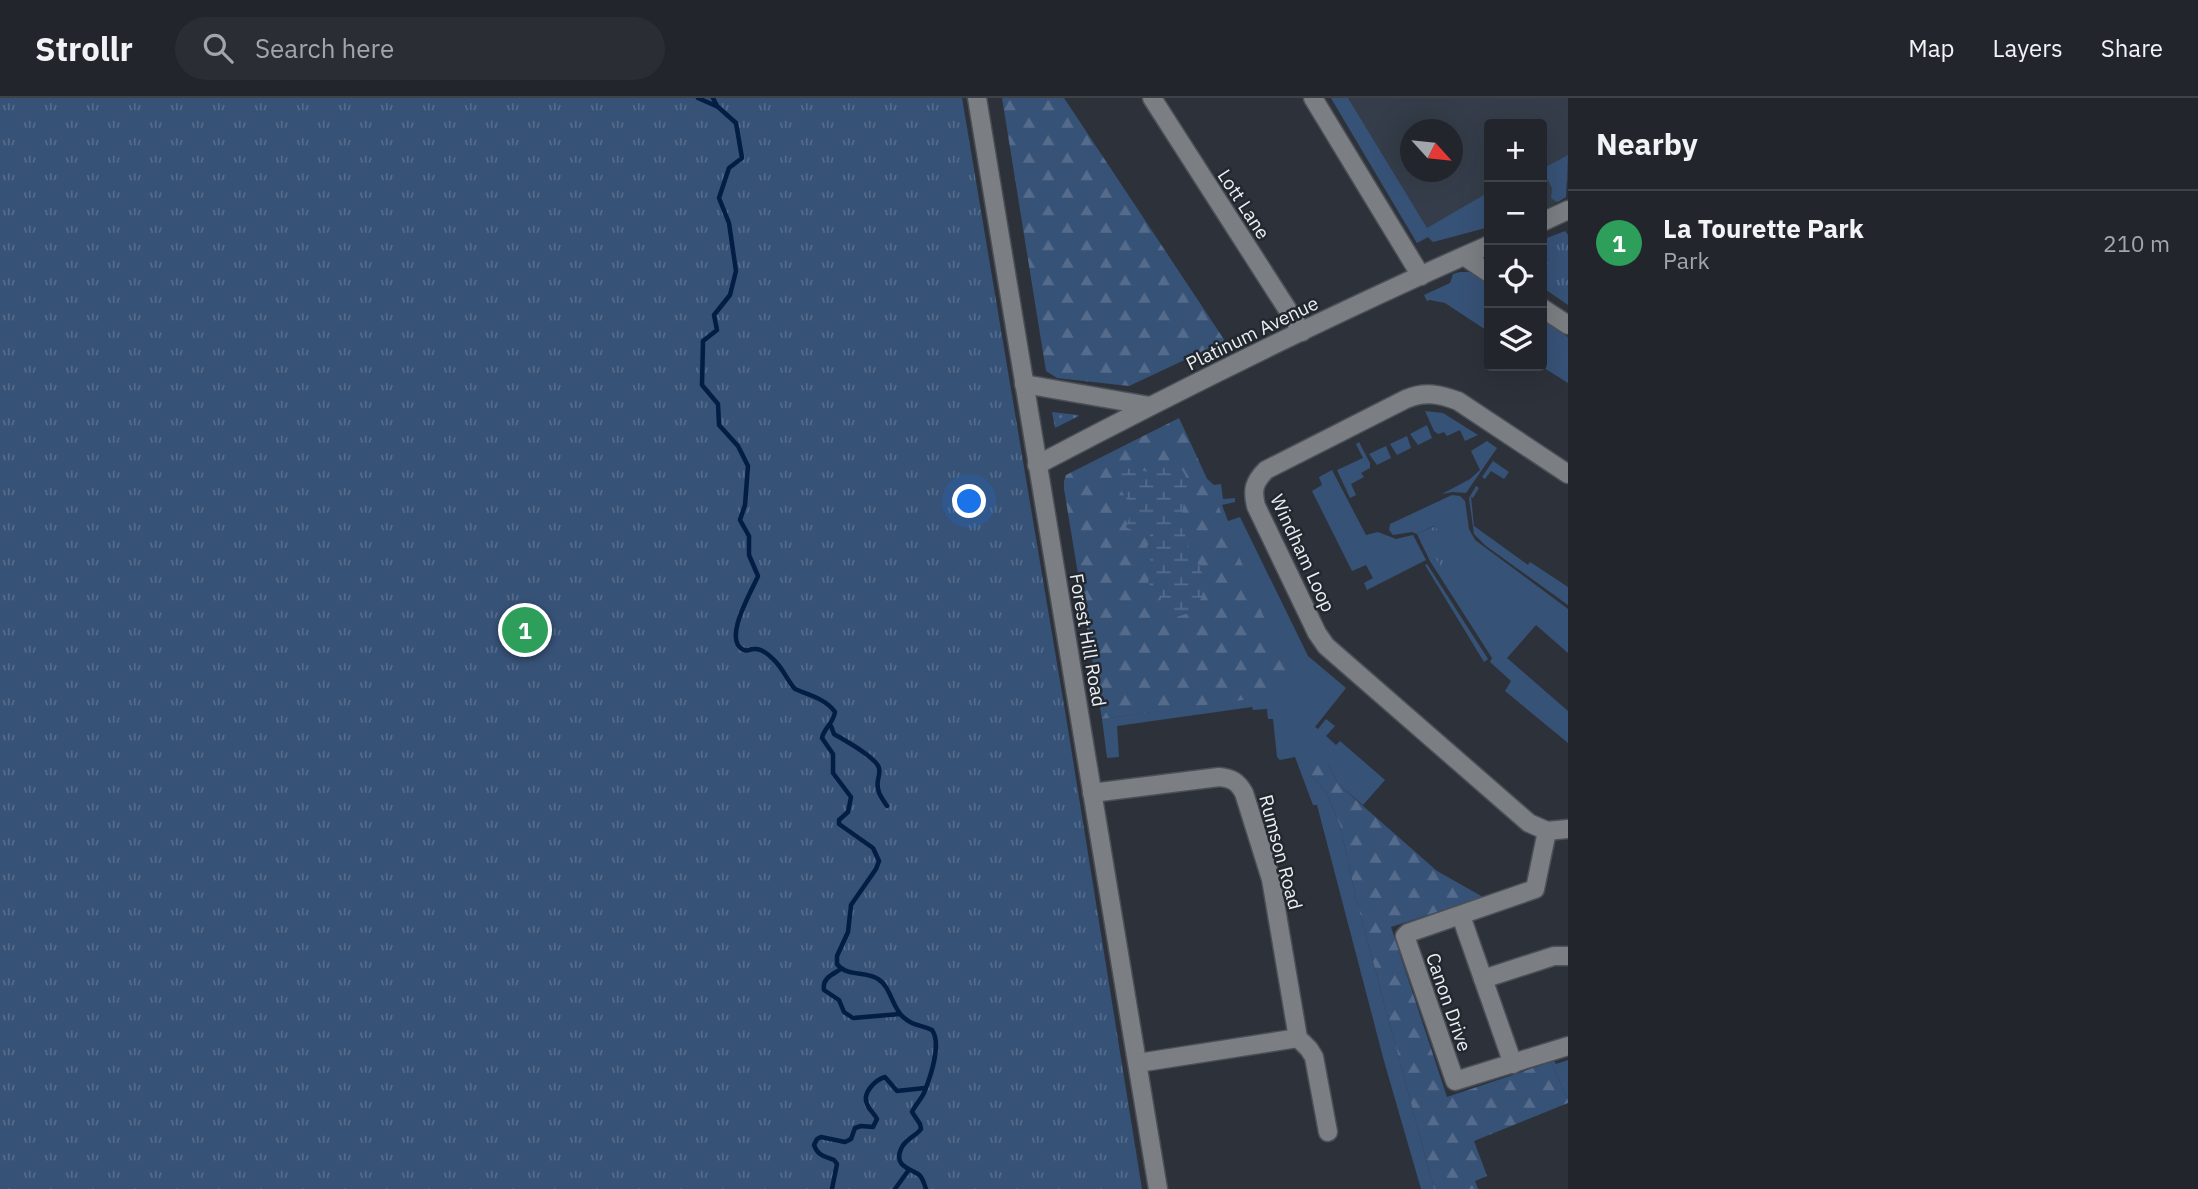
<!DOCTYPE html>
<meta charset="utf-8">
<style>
:root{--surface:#22262c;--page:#2a2e34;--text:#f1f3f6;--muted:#a2a5a9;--line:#3f4348;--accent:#db2777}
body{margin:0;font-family:"IBM Plex Sans",sans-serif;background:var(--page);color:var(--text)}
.controls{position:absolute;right:21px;top:21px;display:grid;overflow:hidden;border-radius:7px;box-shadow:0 7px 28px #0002}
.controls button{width:63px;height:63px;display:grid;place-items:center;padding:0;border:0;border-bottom:2px solid var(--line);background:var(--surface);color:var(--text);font:35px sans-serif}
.compass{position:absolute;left:1400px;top:21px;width:63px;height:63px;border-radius:50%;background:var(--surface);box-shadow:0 7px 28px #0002;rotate:117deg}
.you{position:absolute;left:970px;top:404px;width:24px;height:24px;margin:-18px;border:5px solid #fff;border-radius:50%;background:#1a73e8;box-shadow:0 0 0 10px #1a73e833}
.badge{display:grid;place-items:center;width:46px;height:46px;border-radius:50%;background:var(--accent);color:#fff;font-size:23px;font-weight:700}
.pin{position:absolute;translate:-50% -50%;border:4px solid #fff;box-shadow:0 2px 7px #0006}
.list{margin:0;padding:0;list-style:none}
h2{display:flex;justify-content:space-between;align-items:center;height:91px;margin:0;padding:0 28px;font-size:30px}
h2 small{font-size:23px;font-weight:400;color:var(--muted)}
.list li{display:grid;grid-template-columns:46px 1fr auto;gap:21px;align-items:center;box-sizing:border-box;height:105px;padding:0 28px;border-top:2px solid var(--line)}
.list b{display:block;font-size:26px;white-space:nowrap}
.list p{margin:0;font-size:23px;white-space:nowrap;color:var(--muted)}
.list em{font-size:23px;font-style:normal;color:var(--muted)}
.icon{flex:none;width:38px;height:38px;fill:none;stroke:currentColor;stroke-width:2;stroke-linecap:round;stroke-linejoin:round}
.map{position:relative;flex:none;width:1568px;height:1091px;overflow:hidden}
header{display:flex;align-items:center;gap:42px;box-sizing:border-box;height:98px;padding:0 35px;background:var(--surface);border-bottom:2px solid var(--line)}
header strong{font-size:33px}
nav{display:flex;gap:38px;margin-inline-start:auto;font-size:24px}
.search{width:490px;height:63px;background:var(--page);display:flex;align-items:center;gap:18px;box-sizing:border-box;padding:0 24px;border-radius:38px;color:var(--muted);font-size:26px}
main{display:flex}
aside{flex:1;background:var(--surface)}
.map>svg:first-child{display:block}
.built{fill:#343d49;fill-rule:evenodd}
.grass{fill:#375277}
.forest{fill:url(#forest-firs)}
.wetland{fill:url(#wetland-marsh)}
.park{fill:url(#park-tufts)}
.garden{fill:url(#garden-dots)}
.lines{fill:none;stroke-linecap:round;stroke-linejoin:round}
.stream{stroke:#021e44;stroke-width:4.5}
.minor-casing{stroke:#4b5058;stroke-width:21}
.minor{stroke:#7b7e82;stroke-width:18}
.labels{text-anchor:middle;stroke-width:5;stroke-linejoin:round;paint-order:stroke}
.street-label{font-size:19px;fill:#ebeff4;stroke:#23282f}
</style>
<header>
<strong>Strollr</strong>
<div class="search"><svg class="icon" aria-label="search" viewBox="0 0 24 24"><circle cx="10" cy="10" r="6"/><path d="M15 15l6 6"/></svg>Search here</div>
<nav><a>Map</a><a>Layers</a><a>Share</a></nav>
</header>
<main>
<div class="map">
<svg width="1568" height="1091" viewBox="0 0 1568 1091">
<defs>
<pattern id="forest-firs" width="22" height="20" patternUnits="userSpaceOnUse" patternTransform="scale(1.75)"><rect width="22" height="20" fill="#375277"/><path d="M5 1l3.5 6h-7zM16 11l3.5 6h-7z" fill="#546b8b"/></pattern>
<pattern id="wetland-marsh" width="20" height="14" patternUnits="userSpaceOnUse" patternTransform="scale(1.75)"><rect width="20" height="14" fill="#375277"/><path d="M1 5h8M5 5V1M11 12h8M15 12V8" fill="none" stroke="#546b8b"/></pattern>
<pattern id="park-tufts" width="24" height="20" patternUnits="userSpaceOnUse" patternTransform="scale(1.75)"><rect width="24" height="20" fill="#375277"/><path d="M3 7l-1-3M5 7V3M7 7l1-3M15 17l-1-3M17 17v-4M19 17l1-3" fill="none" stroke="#546b8b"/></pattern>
<pattern id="garden-dots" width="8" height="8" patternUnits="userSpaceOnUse" patternTransform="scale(1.75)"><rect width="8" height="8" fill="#375277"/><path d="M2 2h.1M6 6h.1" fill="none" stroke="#546b8b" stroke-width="1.8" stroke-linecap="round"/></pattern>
</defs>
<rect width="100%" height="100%" fill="#2d323a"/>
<path class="built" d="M 1331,0 L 1568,0 L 1568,82 L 1561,102 L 1542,113 L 1542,26 L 1489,26 L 1489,129 L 1433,144 L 1428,139 L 1417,145 ZM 1410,32 L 1452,32 L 1452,74 L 1410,74 Z"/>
<g class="grass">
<polygon points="1331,0 1348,0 1427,130 1489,94 1489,129 1433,144 1428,139 1417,145"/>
<polygon points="1568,57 1566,99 1558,104 1555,103 1551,100 1552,90 1542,71"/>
<polygon points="1460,174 1470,174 1489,186 1489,234 1445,205 1430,202 1427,203 1424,197 1450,185 1453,176"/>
<polygon points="1542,221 1568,239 1568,285 1541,268"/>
<polygon points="1425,313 1443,315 1478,337 1465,343 1460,332 1447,338 1444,334 1438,336 1434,333"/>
<polygon points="1427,327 1432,340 1418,347 1410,336"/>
<polygon points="1407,338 1411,350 1397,357 1390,346"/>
<polygon points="1487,343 1497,350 1466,395 1452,394 1442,396 1470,381 1480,372 1471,353"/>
<polygon points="1359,344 1370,365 1370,370 1361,375 1364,379 1351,386 1356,397 1350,400 1337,372 1363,360 1356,346"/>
<polygon points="1386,348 1391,360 1377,367 1369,356"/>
<polygon points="1493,363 1509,374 1504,381 1491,373 1485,381 1482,379"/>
<polygon points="1332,372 1366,437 1378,434 1396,441 1413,437 1426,462 1367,492 1364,485 1373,480 1366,467 1352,473 1312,393 1322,387 1319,379"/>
<polygon points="1206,380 1214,387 1221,386 1223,401 1235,400 1235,404 1222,407 1228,423 1240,419 1308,558 1346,590 1315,629 1318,631 1326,621 1335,628 1326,638 1336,647 1340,643 1385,682 1363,707 1338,686 1327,664 1311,677 1326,694 1340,727 1356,800 1434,1091 1421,1091 1384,963 1317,707 1313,707 1295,659 1280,662 1277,659 1273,621 1268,621 1267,611 1253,612 1252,609 1117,628 1119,659 1107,660 1102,621 1294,594"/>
<polygon points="1476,388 1479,390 1473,400 1471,399 1474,428 1528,467 1530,464 1568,489 1568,507 1486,448 1474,436 1469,400"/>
<polygon points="1452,397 1460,398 1465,403 1469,431 1475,442 1568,511 1568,555 1536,527 1507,560 1568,613 1568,645 1505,593 1511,583 1490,564 1492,560 1430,463 1436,461 1438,433 1434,428 1417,436 1412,434 1393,437 1389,432 1390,426"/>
<polygon points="1427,466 1488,561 1484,564 1425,467"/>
<polygon points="1568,962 1568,1002 1551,964 1554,963 1556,966"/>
</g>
<g class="forest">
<polygon points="1002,0 1064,0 1225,243 1129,288 1057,280 1046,273"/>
<polygon points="1179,320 1209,385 1295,595 1102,621 1064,391 1064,383 1066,377"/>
<polygon points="1322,664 1327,664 1338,686 1437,773 1483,799 1391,829 1447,999 1551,964 1568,1002 1568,1005 1474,1043 1487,1078 1475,1083 1478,1091 1434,1091 1356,800 1340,727 1326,694 1311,677 1311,672 1315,666"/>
</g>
<path class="wetland" d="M 1168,368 L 1178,368 C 1197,383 1179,404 1183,424 C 1184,432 1187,449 1191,456 C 1193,461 1198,464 1200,469 C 1211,494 1197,520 1170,519 L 1160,509 L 1161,498 L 1148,485 C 1152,463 1156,475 1146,452 L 1150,442 L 1150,433 L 1146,428 L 1129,431 L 1126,429 L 1130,418 L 1125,410 L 1127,402 L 1116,384 L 1116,377 C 1127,365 1141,374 1155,375 Z"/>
<g class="park">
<polygon points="0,0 962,0 1067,625 1142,1091 0,1091"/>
<polygon points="1565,133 1568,137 1568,207 1542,189 1542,142"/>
<polygon points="1435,428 1438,433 1444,434 1447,439 1444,443 1458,472 1445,479 1436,461 1430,463 1417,436"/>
</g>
<polygon class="garden" points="1052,314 1078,317 1079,318 1055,330"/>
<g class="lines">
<g class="stream">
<polyline points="698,0 716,8"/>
<path d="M 713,0 L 717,8 L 736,25 L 742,60 L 729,70 L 719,100 L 729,125 L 736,173 L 730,197 L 714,217 L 717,232 L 703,243 L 702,287 L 718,306 L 719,327 L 738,348 L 748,368 L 745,407 L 740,422 L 749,438 L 749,457 L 758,478 C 753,491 721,543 744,552 C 750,554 748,551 754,551 C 761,550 768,556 773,561 C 783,570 787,582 795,591 C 809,597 826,601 835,614 C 833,626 824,630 822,640 L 833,656 L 833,675 L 851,699 L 848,714 L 839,722 L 839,726 L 873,750 L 879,763 L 876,771 L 851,807 L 848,834 L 837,858 L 837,866 C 848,880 865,872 878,881 C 890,888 892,908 902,918 C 914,929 920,926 932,932 C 942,946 930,980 924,995 C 920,1003 915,1007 912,1014 L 920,1026 L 921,1031 C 915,1039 905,1041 901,1051 C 894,1067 908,1070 918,1076 C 923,1079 924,1086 926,1091"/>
<path d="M 831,628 L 834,636 C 844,642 876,659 879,670 C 880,674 879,678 878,682 C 876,693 881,699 887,708"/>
<path d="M 841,871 C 832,877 822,880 824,892 L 839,902 L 844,914 L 853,920 L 900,916"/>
<path d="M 832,1091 L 837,1066 L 834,1062 C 824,1058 818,1058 814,1047 L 817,1041 L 821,1039 L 845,1044 L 851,1041 L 855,1030 L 861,1028 L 873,1029 L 877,1021 C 874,1015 869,1012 867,1006 C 862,995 875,982 885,979 L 897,993 L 925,990"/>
<polyline points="895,1091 908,1073"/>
</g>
<g class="minor-casing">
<g id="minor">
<polyline points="977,0 1158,1091"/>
<polyline points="1152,0 1302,234"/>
<polyline points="1313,0 1421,178"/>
<polyline points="1542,124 1568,112"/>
<polyline points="1464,158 1489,175"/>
<polyline points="1542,210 1568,227"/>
<polyline points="1024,286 1150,308"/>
<path d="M 1037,367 C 1185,289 1336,214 1489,147"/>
<path d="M 1568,376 L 1458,303 C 1439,296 1425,293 1406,301 L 1266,372 C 1254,384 1252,392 1256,408 L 1317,535 L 1326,548 L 1529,725 L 1547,733 L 1568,731"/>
<path d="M 1092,695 L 1219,679 C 1232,680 1238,684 1244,695 L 1271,781 L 1298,940 L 1309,951 L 1314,959 L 1328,1034"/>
<polyline points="1547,733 1535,791 1408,835 1405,838 1455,983 1568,948"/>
<polyline points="1461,818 1513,966"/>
<polyline points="1483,881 1554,858 1568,858"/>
<polyline points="1138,965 1298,940"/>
</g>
</g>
<use href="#minor" class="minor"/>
</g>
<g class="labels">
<g class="street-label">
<text transform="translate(1244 106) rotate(57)" y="7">Lott Lane</text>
<text transform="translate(1252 235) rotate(-26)" y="7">Platinum Avenue</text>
<text transform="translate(1303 455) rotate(65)" y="7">Windham Loop</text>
<text transform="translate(1088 542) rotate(80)" y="7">Forest Hill Road</text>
<text transform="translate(1281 754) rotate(75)" y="7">Rumson Road</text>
<text transform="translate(1449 904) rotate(71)" y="7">Canon Drive</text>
</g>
</g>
</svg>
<div class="controls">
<button>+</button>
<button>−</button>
<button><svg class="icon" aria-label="locate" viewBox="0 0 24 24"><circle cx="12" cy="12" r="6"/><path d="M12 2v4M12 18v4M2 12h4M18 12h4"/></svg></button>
<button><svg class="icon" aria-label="layers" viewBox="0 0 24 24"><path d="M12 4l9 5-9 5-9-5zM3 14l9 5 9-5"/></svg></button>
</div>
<svg class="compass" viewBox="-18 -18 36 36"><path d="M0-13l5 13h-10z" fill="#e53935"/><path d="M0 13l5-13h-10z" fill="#a2a5a9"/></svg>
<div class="you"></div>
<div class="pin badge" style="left:525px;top:532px;background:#2e9e5b">1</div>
</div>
<aside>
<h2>Nearby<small></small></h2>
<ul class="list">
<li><span class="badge" style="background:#2e9e5b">1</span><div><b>La Tourette Park</b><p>Park</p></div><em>210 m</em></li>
</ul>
</aside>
</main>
